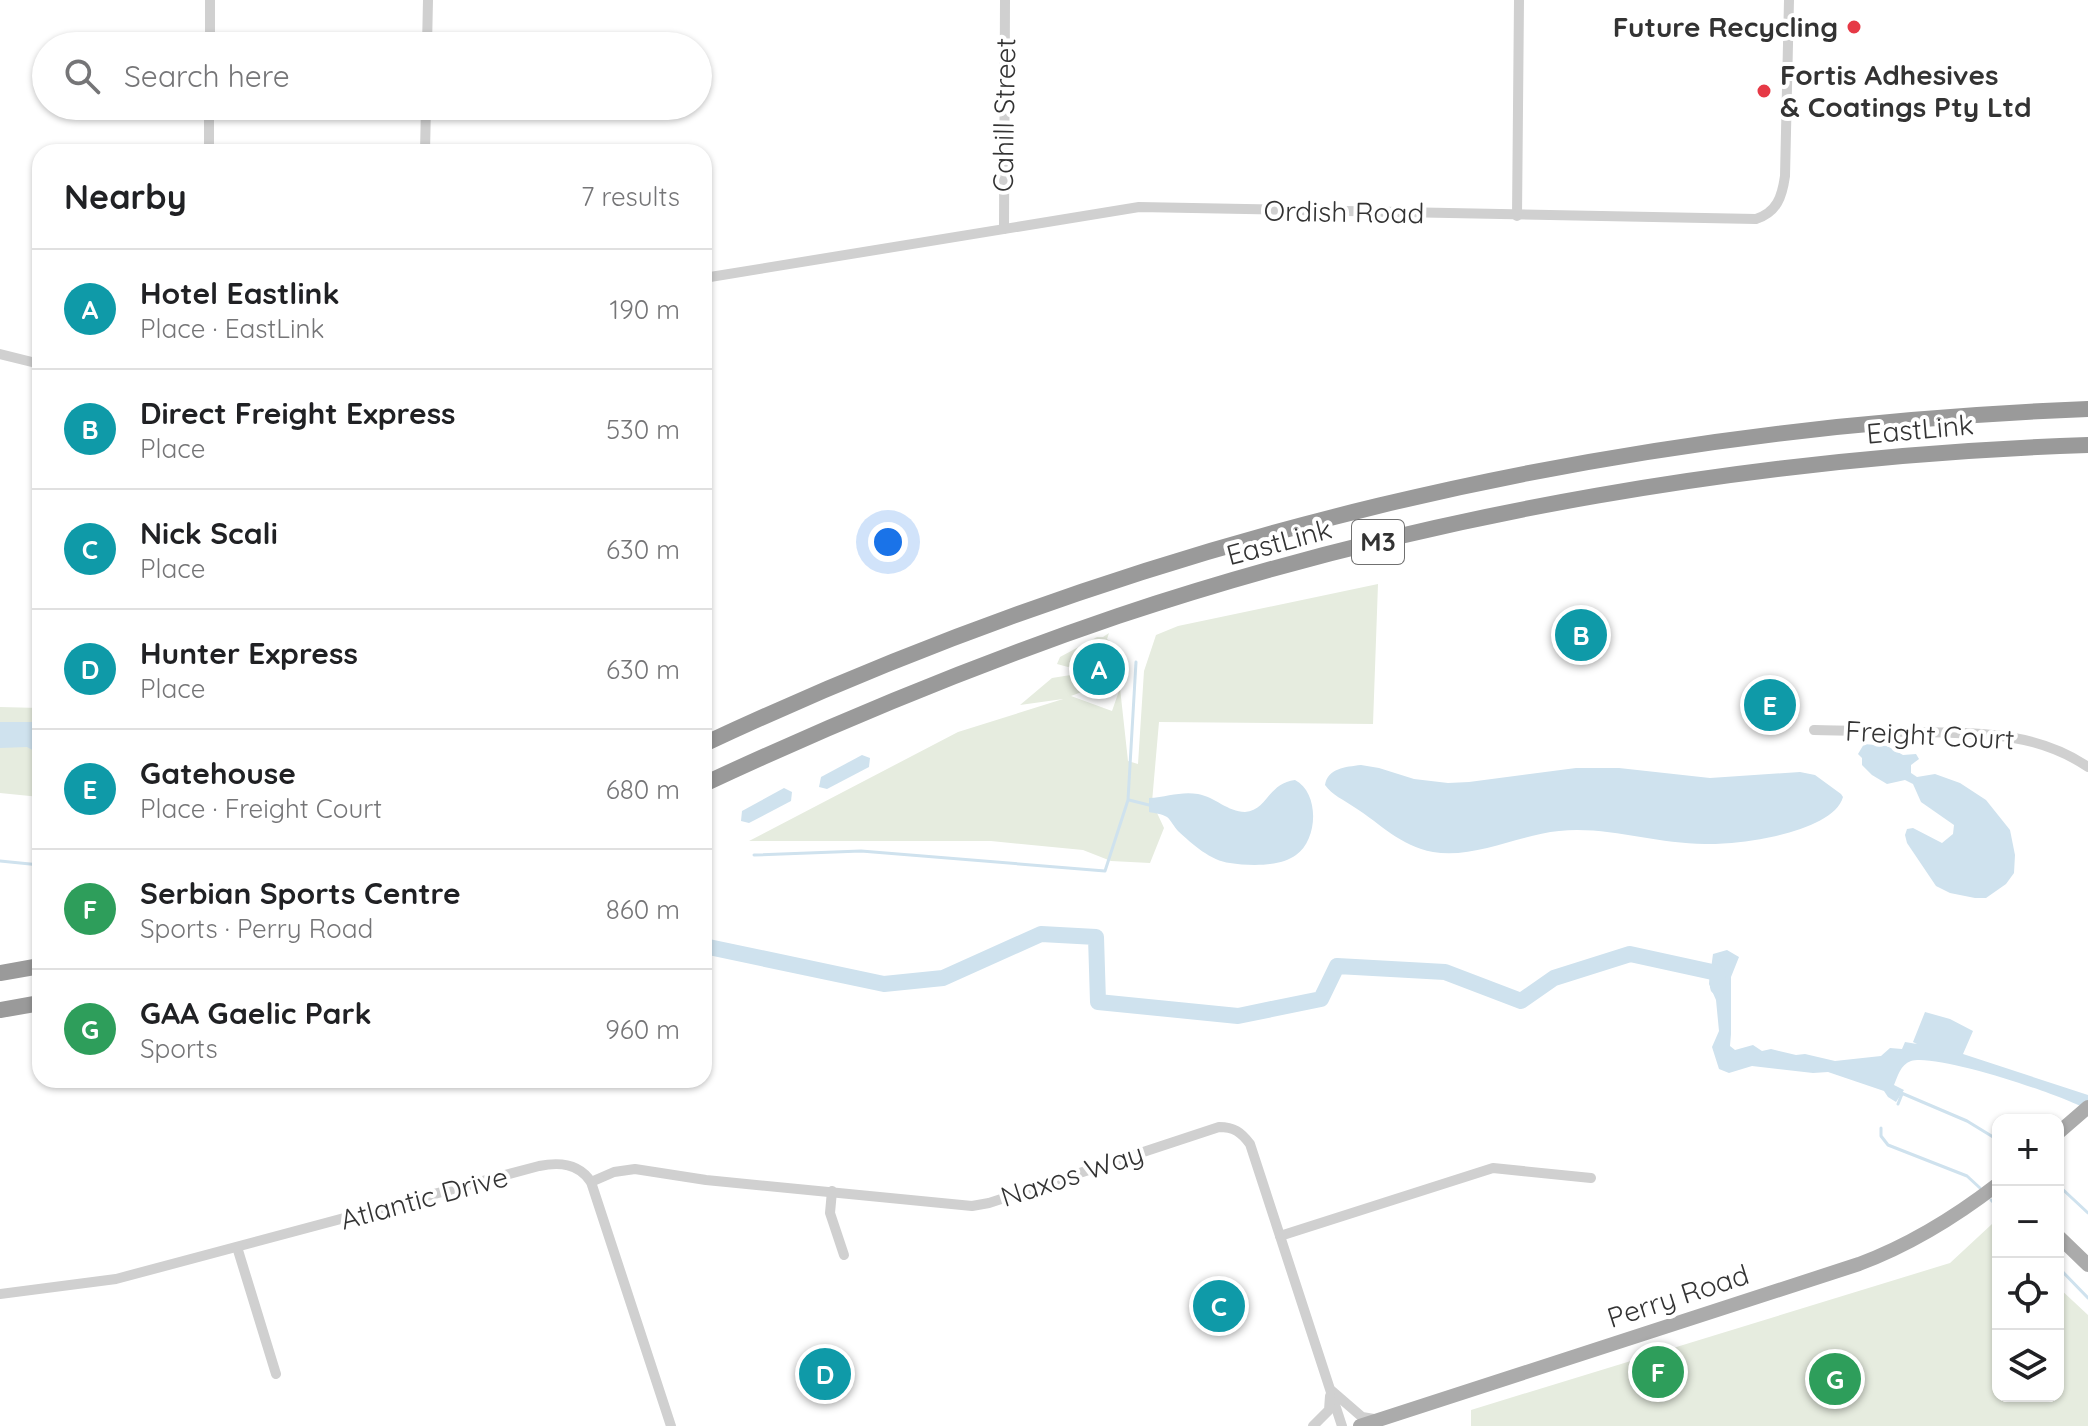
<!DOCTYPE html>
<meta charset="utf-8">
<style>
:root{--surface:#fff;--page:#f6f6f6;--text:#202124;--muted:#757577;--line:#e0e0e0;--accent:#e63946}
body{margin:0;font-family:Quicksand,sans-serif;background:var(--page);color:var(--text)}
.controls{position:absolute;right:24px;bottom:24px;display:grid;overflow:hidden;border-radius:16px;box-shadow:0 2px 6px #0004}
.controls button{width:72px;height:72px;display:grid;place-items:center;padding:0;border:0;border-bottom:2px solid var(--line);background:var(--surface);color:var(--text);font:40px sans-serif}
.you{position:absolute;left:888px;top:542px;width:28px;height:28px;margin:-20px;border:6px solid #fff;border-radius:50%;background:#1a73e8;box-shadow:0 0 0 12px #1a73e833}
.badge{display:grid;place-items:center;width:52px;height:52px;border-radius:50%;background:var(--accent);color:#fff;font-size:26px;font-weight:700}
.pin{position:absolute;translate:-50% -50%;border:4px solid #fff;box-shadow:0 2px 8px #0006}
.list{margin:0;padding:0;list-style:none}
h2{display:flex;justify-content:space-between;align-items:center;height:104px;margin:0;padding:0 32px;font-size:34px}
h2 small{font-size:26px;font-weight:400;color:var(--muted)}
.list li{display:grid;grid-template-columns:52px 1fr auto;gap:24px;align-items:center;box-sizing:border-box;height:120px;padding:0 32px;border-top:2px solid var(--line)}
.list b{display:block;font-size:30px;white-space:nowrap}
.list p{margin:0;font-size:26px;white-space:nowrap;color:var(--muted)}
.list em{font-size:26px;font-style:normal;color:var(--muted)}
.icon{flex:none;width:44px;height:44px;fill:none;stroke:currentColor;stroke-width:2;stroke-linecap:round;stroke-linejoin:round}
.map{position:relative;flex:none;width:2088px;height:1426px;overflow:hidden}
.search{position:absolute;background:var(--surface);box-shadow:0 2px 6px #0004;left:32px;top:32px;width:680px;height:88px;display:flex;align-items:center;gap:20px;box-sizing:border-box;padding:0 28px;border-radius:44px;color:var(--muted);font-size:30px}
.panel{position:absolute;background:var(--surface);box-shadow:0 2px 6px #0004;left:32px;top:144px;width:680px;height:944px;border-radius:24px}
.map>svg:first-child{display:block}
.green{fill:#e6ecdf}
.water{fill:#cfe2ee}
.lines{fill:none;stroke-linecap:round;stroke-linejoin:round}
.stream{stroke:#cfe2ee;stroke-width:3}
.river{stroke:#cfe2ee;stroke-width:16}
.minor{stroke:#d0d0d0;stroke-width:10}
.major{stroke:#ababab;stroke-width:14}
.highway{stroke:#9a9a9a;stroke-width:16}
.poi-dot{fill:#e63946;stroke:#fff;stroke-width:3}
.labels{text-anchor:middle;stroke-width:8;stroke-linejoin:round;paint-order:stroke}
.shield{fill:#fff;stroke:#707070;stroke-width:2}
.shield-label{font-size:26px;font-weight:bold;fill:#333}
.poi-label{font-size:28px;font-weight:bold;fill:#333;stroke:#fff;text-anchor:end}
.street-label{font-size:28px;fill:#333;stroke:#fff}
</style>
<div class="map">
<svg width="2088" height="1426" viewBox="0 0 2088 1426">
<rect width="100%" height="100%" fill="#fff"/>
<g class="green">
<polygon points="1378,584 1373,724 1159,722 1152,802 1164,828 1150,863 1111,861 1083,850 991,841 749,841 958,732 1063,699 1020,705 1052,678 1083,673 1089,683 1122,672 1124,676 1071,696 1112,711 1120,688 1128,761 1138,764 1144,671 1156,635 1178,626"/>
<polygon points="1109,633 1107,639 1114,644 1113,649 1108,645 1077,658 1079,663 1068,667 1057,664 1060,657 1097,637 1103,637"/>
<polygon points="0,707 40,708 40,797 0,793"/>
<polygon points="1992,1224 1998,1229 1998,1396 2058,1396 2058,1287 2088,1315 2088,1426 1471,1426 1471,1410 1950,1263"/>
</g>
<g class="water">
<polygon points="0,722 40,722 40,754 27,747 0,748"/>
<polygon points="1864,744 1887,746 1903,755 1916,754 1919,759 1911,765 1911,773 1917,777 1935,774 1960,783 1986,800 2010,830 2015,855 2014,873 2006,884 1986,898 1975,898 1950,893 1936,886 1907,843 1905,835 1907,829 1913,828 1942,843 1953,834 1954,825 1921,802 1913,784 1905,780 1887,784 1872,775 1862,765 1862,758 1858,754"/>
<polygon points="862,755 870,758 869,767 827,789 819,787 821,777"/>
<path d="M 1361,765 L 1379,768 L 1414,779 L 1448,783 L 1469,782 L 1576,768 L 1619,768 L 1710,778 L 1800,772 L 1815,775 L 1841,794 L 1843,797 C 1833,833 1737,845 1705,844 C 1655,844 1609,826 1559,831 C 1518,835 1474,859 1433,852 C 1400,846 1381,824 1354,807 C 1344,800 1332,795 1325,785 C 1328,768 1345,767 1361,765 Z"/>
<path d="M 1295,780 C 1320,793 1318,840 1296,855 C 1280,867 1249,866 1230,863 C 1211,861 1192,844 1178,831 C 1174,827 1171,820 1167,817 C 1162,814 1154,813 1149,812 L 1149,798 C 1167,797 1181,791 1198,794 C 1215,797 1228,812 1245,812 C 1267,811 1268,783 1295,780 Z"/>
<polygon points="784,788 792,792 791,801 749,823 741,821 742,811"/>
<path d="M 1727,950 L 1739,957 L 1731,977 L 1731,1034 L 1730,1046 L 1735,1050 L 1753,1045 L 1762,1051 L 1771,1049 L 1796,1055 L 1805,1054 L 1835,1061 L 1881,1056 L 1890,1048 L 1902,1049 L 1905,1042 L 1917,1044 L 1913,1042 L 1925,1012 L 1950,1019 L 1973,1031 L 1963,1054 L 2088,1095 L 2088,1110 C 2062,1095 1937,1053 1911,1061 C 1900,1065 1898,1076 1894,1085 L 1904,1090 L 1896,1102 L 1888,1097 L 1884,1091 L 1828,1072 L 1813,1073 L 1752,1066 L 1729,1073 L 1719,1069 L 1712,1047 L 1719,1031 L 1716,1000 L 1709,984 L 1713,954 Z"/>
</g>
<g class="lines">
<g class="stream">
<polyline points="1129,800 1149,805"/>
<polyline points="754,855 861,851 1105,871 1128,800 1136,662"/>
<polyline points="0,861 40,865"/>
<polyline points="1899,1092 1967,1121 1998,1140"/>
<polyline points="1898,1104 1902,1094"/>
<polyline points="1881,1128 1881,1136 1888,1145 1967,1176 1980,1188"/>
<polyline points="2058,1185 2088,1213"/>
<polyline points="1991,1200 1998,1207"/>
<polyline points="2058,1267 2088,1298"/>
</g>
<polyline class="river" points="704,946 884,984 943,978 1041,934 1096,937 1098,1002 1238,1016 1321,999 1337,966 1445,972 1521,1001 1554,978 1630,954 1717,973 1718,987"/>
<g class="minor">
<polyline points="210,46 210,0"/>
<polyline points="427,46 428,0"/>
<polyline points="209,152 209,106"/>
<polyline points="425,152 426,106"/>
<polyline points="1517,216 1519,0"/>
<polyline points="1004,229 1005,0"/>
<path d="M 704,278 L 1139,207 L 1756,219 C 1777,212 1782,197 1785,176 L 1789,0"/>
<polyline points="0,354 40,364"/>
<path d="M 1814,730 C 1850,731 1885,731 1920,732 C 1979,733 2037,732 2088,767"/>
<path d="M 591,1182 L 614,1172 L 635,1169 L 706,1180 L 972,1206 L 989,1203 L 1219,1127 C 1234,1127 1241,1132 1250,1144 L 1342,1426"/>
<polyline points="832,1191 830,1213 844,1255"/>
<polyline points="1280,1236 1493,1168 1591,1178"/>
<polyline points="237,1247 276,1374"/>
<path d="M 0,1294 L 116,1279 L 539,1166 C 559,1162 579,1163 591,1182 L 671,1426"/>
<polyline points="1332,1391 1362,1417 1374,1419"/>
<polyline points="1313,1426 1329,1410 1330,1396"/>
</g>
<g class="major">
<polyline points="2058,1133 2088,1107"/>
<polyline points="2058,1236 2088,1265"/>
<path d="M 1360,1426 L 1859,1264 C 1910,1245 1954,1218 1998,1184"/>
</g>
<g class="highway">
<path d="M 704,744 C 1148,536 1599,428 2088,409"/>
<path d="M 704,784 C 839,721 977,664 1118,616 C 1430,512 1760,456 2088,445"/>
<polyline points="0,973 40,966"/>
<polyline points="0,1010 40,1003"/>
</g>
</g>
<g class="poi-dot">
<circle cx="1854" cy="27" r="8"/>
<circle cx="1764" cy="91" r="8"/>
</g>
<g class="labels">
<rect class="shield" x="1352" y="520" width="52" height="44" rx="6"/>
<g class="shield-label">
<text x="1378" y="551">M3</text>
</g>
<g class="poi-label">
<text x="1838" y="37">Future Recycling</text>
<text x="1780" y="85" text-anchor="start">Fortis Adhesives<tspan x="1780" dy="32">&amp; Coatings Pty Ltd</tspan></text>
</g>
<g class="street-label">
<text transform="translate(1004 115) rotate(-89)" y="10">Cahill Street</text>
<text transform="translate(1344 212) rotate(1)" y="10">Ordish Road</text>
<text transform="translate(1920 429) rotate(-5)" y="10">EastLink</text>
<text transform="translate(1279 542) rotate(-15)" y="10">EastLink</text>
<text transform="translate(1930 735) rotate(3)" y="10">Freight Court</text>
<text transform="translate(1072 1175) rotate(-18)" y="10">Naxos Way</text>
<text transform="translate(424 1198) rotate(-15)" y="10">Atlantic Drive</text>
<text transform="translate(1678 1296) rotate(-18)" y="10">Perry Road</text>
</g>
</g>
</svg>
<div class="controls">
<button>+</button>
<button>−</button>
<button><svg class="icon" aria-label="locate" viewBox="0 0 24 24"><circle cx="12" cy="12" r="6"/><path d="M12 2v4M12 18v4M2 12h4M18 12h4"/></svg></button>
<button><svg class="icon" aria-label="layers" viewBox="0 0 24 24"><path d="M12 4l9 5-9 5-9-5zM3 14l9 5 9-5"/></svg></button>
</div>
<div class="you"></div>
<div class="pin badge" style="left:1099px;top:669px;background:#0f9aa8">A</div>
<div class="pin badge" style="left:1581px;top:635px;background:#0f9aa8">B</div>
<div class="pin badge" style="left:1219px;top:1306px;background:#0f9aa8">C</div>
<div class="pin badge" style="left:825px;top:1374px;background:#0f9aa8">D</div>
<div class="pin badge" style="left:1770px;top:705px;background:#0f9aa8">E</div>
<div class="pin badge" style="left:1658px;top:1372px;background:#2e9e5b">F</div>
<div class="pin badge" style="left:1835px;top:1379px;background:#2e9e5b">G</div>
<div class="search"><svg class="icon" aria-label="search" viewBox="0 0 24 24"><circle cx="10" cy="10" r="6"/><path d="M15 15l6 6"/></svg>Search here</div>
<section class="panel">
<h2>Nearby<small>7 results</small></h2>
<ul class="list">
<li><span class="badge" style="background:#0f9aa8">A</span><div><b>Hotel Eastlink</b><p>Place · EastLink</p></div><em>190 m</em></li>
<li><span class="badge" style="background:#0f9aa8">B</span><div><b>Direct Freight Express</b><p>Place</p></div><em>530 m</em></li>
<li><span class="badge" style="background:#0f9aa8">C</span><div><b>Nick Scali</b><p>Place</p></div><em>630 m</em></li>
<li><span class="badge" style="background:#0f9aa8">D</span><div><b>Hunter Express</b><p>Place</p></div><em>630 m</em></li>
<li><span class="badge" style="background:#0f9aa8">E</span><div><b>Gatehouse</b><p>Place · Freight Court</p></div><em>680 m</em></li>
<li><span class="badge" style="background:#2e9e5b">F</span><div><b>Serbian Sports Centre</b><p>Sports · Perry Road</p></div><em>860 m</em></li>
<li><span class="badge" style="background:#2e9e5b">G</span><div><b>GAA Gaelic Park</b><p>Sports</p></div><em>960 m</em></li>
</ul>
</section>
</div>
